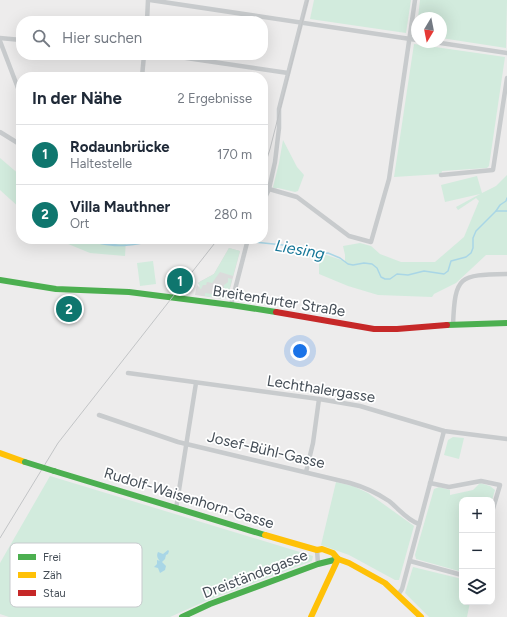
<!DOCTYPE html>
<html lang="de">
<meta charset="utf-8">
<style>
:root{--surface:#fff;--page:#f2f2f3;--text:#1f2937;--muted:#747a83;--line:#e0e1e3;--accent:#0f766e}
body{margin:0;font-family:Figtree,sans-serif;background:var(--page);color:var(--text)}
.controls{position:absolute;right:12px;bottom:12px;display:grid;overflow:hidden;border-radius:8px;box-shadow:0 4px 16px #0002}
.controls button{width:36px;height:36px;display:grid;place-items:center;padding:0;border:0;border-bottom:1px solid var(--line);background:var(--surface);color:var(--text);font:20px sans-serif}
.compass{position:absolute;left:411px;top:12px;width:36px;height:36px;border-radius:50%;background:var(--surface);box-shadow:0 4px 16px #0002;rotate:190deg}
.you{position:absolute;left:300px;top:351px;width:14px;height:14px;margin:-10px;border:3px solid #fff;border-radius:50%;background:#1a73e8;box-shadow:0 0 0 6px #1a73e833}
.badge{display:grid;place-items:center;width:26px;height:26px;border-radius:50%;background:var(--accent);color:#fff;font-size:13px;font-weight:700}
.pin{position:absolute;translate:-50% -50%;border:2px solid #fff;box-shadow:0 1px 4px #0006}
.list{margin:0;padding:0;list-style:none}
h2{display:flex;justify-content:space-between;align-items:center;height:52px;margin:0;padding:0 16px;font-size:17px}
h2 small{font-size:13px;font-weight:400;color:var(--muted)}
.list li{display:grid;grid-template-columns:26px 1fr auto;gap:12px;align-items:center;box-sizing:border-box;height:60px;padding:0 16px;border-top:1px solid var(--line)}
.list b{display:block;font-size:15px;white-space:nowrap}
.list p{margin:0;font-size:13px;white-space:nowrap;color:var(--muted)}
.list em{font-size:13px;font-style:normal;color:var(--muted)}
.icon{flex:none;width:22px;height:22px;fill:none;stroke:currentColor;stroke-width:2;stroke-linecap:round;stroke-linejoin:round}
.map{position:relative;flex:none;width:507px;height:617px;overflow:hidden}
.search{position:absolute;background:var(--surface);box-shadow:0 4px 16px #0002;left:16px;top:16px;width:252px;height:44px;display:flex;align-items:center;gap:10px;box-sizing:border-box;padding:0 14px;border-radius:16px;color:var(--muted);font-size:15px}
.panel{position:absolute;background:var(--surface);box-shadow:0 4px 16px #0002;left:16px;top:72px;width:252px;height:172px;border-radius:16px}
.map>svg:first-child{display:block}
.education{fill:#dbdbdb}
.green{fill:#d2ebdd}
.water{fill:#a9d6e6}
.lines{fill:none;stroke-linecap:round;stroke-linejoin:round}
.stream{stroke:#a9d6e6;stroke-width:1.5}
.street{stroke:#c8cbcd;stroke-width:4.5}
.fast{stroke:#4caf50;stroke-width:6}
.slow{stroke:#ffc107;stroke-width:6}
.jam{stroke:#c62828;stroke-width:6}
.tram{stroke:#c2c4c6;stroke-width:1}
.fast-bridge{stroke:#4caf50;stroke-width:6}
.labels{text-anchor:middle;stroke-width:3.5;stroke-linejoin:round;paint-order:stroke}
.street-label{font-size:15px;fill:#454e57;stroke:#fff}
.water-label{font-size:16px;font-style:italic;fill:#177798;stroke:#fff}
.key{fill:#fff;stroke:#c7cacd;stroke-width:1}
.key-label{font-size:11px;fill:#454e57}
</style>
<div class="map">
<svg width="507" height="617" viewBox="0 0 507 617">
<rect width="100%" height="100%" fill="#edecec"/>
<polygon class="education" points="229,248 240,251 228,296 224,299 195,295 197,285 199,287 200,286 198,283 201,281 214,274"/>
<g class="green">
<polygon points="314,0 411,0 406,33 310,19"/>
<polygon points="420,0 507,0 506,48 441,38 441,18 418,18"/>
<polygon points="414,44 505,57 489,166 487,168 442,171 441,174 394,177"/>
<polygon points="283,140 297,167 304,175 298,191 295,192 278,188 274,189 273,187 279,163"/>
<polygon points="0,158 21,176 21,209 0,190"/>
<polygon points="507,175 507,255 486,255 456,283 434,294 432,297 378,295 348,286 319,274 319,260 323,254 345,261 345,255 343,246 360,243 371,246 380,254 401,262 435,262 464,237 479,201 476,198 458,210 456,207 480,194 445,202 441,185 477,176 482,193 496,186"/>
<polygon points="56,239 126,239 125,256 90,253"/>
<polygon points="229,248 240,251 233,276 220,272 212,283 207,282 206,285 203,285 201,289 199,288 200,286 198,283 214,274"/>
<polygon points="153,261 156,284 140,286 137,263"/>
<polygon points="228,278 232,279 228,296 224,299 205,296 205,293 223,296 224,285 228,282"/>
<polygon points="453,437 464,438 459,459 444,455 448,440"/>
<polygon points="50,476 313,556 312,561 208,600 170,617 9,617 0,614 0,563"/>
<polygon points="336,482 353,486 368,493 414,526 399,580 395,580 349,555 321,545"/>
<polygon points="480,483 490,486 495,490 492,500 462,500 462,572 416,559 415,555 434,489 439,487 450,490 450,495 473,490"/>
<polygon points="413,567 462,579 462,602 470,602 467,617 429,617 405,593"/>
</g>
<g class="water">
<path d="M 84,239 C 94,239 104,244 115,244 C 130,246 144,242 159,240 C 132,247 110,250 84,239 Z"/>
<path d="M 168,550 L 169,551 L 168,554 L 166,555 L 165,559 L 162,562 L 166,566 L 165,570 L 160,573 L 158,568 L 154,567 L 157,564 L 157,560 L 160,561 C 158,559 156,556 158,552 L 163,554 Z"/>
</g>
<g class="lines">
<g class="stream">
<polyline points="496,211 507,211"/>
<polyline points="226,239 293,246 306,253 311,254 328,253 340,258 348,264 353,265 364,263 372,264 377,268 381,277 385,279 390,279 397,274 408,275 424,271 444,274 448,271 451,261 466,257 471,253 473,248 473,238 476,231 496,211 500,205 506,201 507,198"/>
</g>
<g class="street">
<polyline points="150,0 417,40"/>
<polyline points="147,21 148,0"/>
<polyline points="0,38 21,40"/>
<polyline points="0,41 21,96"/>
<polyline points="434,42 507,53"/>
<polyline points="166,55 288,73"/>
<polyline points="142,77 144,55"/>
<polyline points="0,132 21,145"/>
<polyline points="441,175 493,170 507,78"/>
<polyline points="269,189 297,197 349,236 371,242 389,179 415,0"/>
<polyline points="263,202 269,189 275,162 279,128 279,109 307,0"/>
<polyline points="231,305 248,239"/>
<path d="M 453,325 C 455,275 459,275 507,274"/>
<polyline points="128,373 319,399 360,406 444,431 507,439"/>
<path d="M 99,415 L 178,442 L 350,483 C 364,487 377,493 389,501 C 399,509 407,520 419,524"/>
<polyline points="306,472 313,443 319,399"/>
<polyline points="430,483 449,487 481,481 500,485 492,512"/>
<polyline points="176,509 196,383"/>
<polyline points="317,550 318,564"/>
<polyline points="410,561 462,575"/>
<polyline points="398,595 402,589 444,431"/>
</g>
<g class="fast">
<polyline points="0,280 56,289 129,292 231,305 276,312"/>
<polyline points="447,325 507,323"/>
<polyline points="54,471 265,535"/>
<polyline points="182,617 210,604 318,564 338,559"/>
</g>
<g class="slow">
<polyline points="0,453 25,462"/>
<polyline points="265,535 317,550 322,549 333,553 338,559 349,563 385,583 421,617"/>
<polyline points="311,617 338,559"/>
</g>
<polyline class="jam" points="276,312 374,329 397,329 447,325"/>
<g class="tram">
<polyline points="263,171 270,149 308,0"/>
<polyline points="0,538 58,443 218,239"/>
</g>
<polyline class="fast-bridge" points="25,462 54,471"/>
</g>
<g class="labels">
<g class="street-label">
<text transform="translate(279 301) rotate(9)" y="5">Breitenfurter Straße</text>
<text transform="translate(321 389) rotate(9)" y="5">Lechthalergasse</text>
<text transform="translate(266 450) rotate(13)" y="5">Josef-Bühl-Gasse</text>
<text transform="translate(189 498) rotate(17)" y="5">Rudolf-Waisenhorn-Gasse</text>
<text transform="translate(255 574) rotate(-21)" y="5">Dreiständegasse</text>
</g>
<g class="water-label">
<text transform="translate(300 249) rotate(10)" y="6">Liesing</text>
</g>
</g>
<rect x="10" y="543" width="132" height="64" rx="6" class="key"/>
<rect x="18" y="554" width="18" height="6" fill="#4caf50"/>
<rect x="18" y="572" width="18" height="6" fill="#ffc107"/>
<rect x="18" y="590" width="18" height="6" fill="#c62828"/>
<g class="key-label">
<text x="43" y="561">Frei</text>
<text x="43" y="579">Zäh</text>
<text x="43" y="597">Stau</text>
</g>
</svg>
<div class="controls">
<button>+</button>
<button>−</button>
<button><svg class="icon" aria-label="layers" viewBox="0 0 24 24"><path d="M12 4l9 5-9 5-9-5zM3 14l9 5 9-5"/></svg></button>
</div>
<svg class="compass" viewBox="-18 -18 36 36"><path d="M0-13l5 13h-10z" fill="#e53935"/><path d="M0 13l5-13h-10z" fill="#747a83"/></svg>
<div class="you"></div>
<div class="pin badge" style="left:180px;top:281px">1</div>
<div class="pin badge" style="left:69px;top:309px">2</div>
<div class="search"><svg class="icon" aria-label="search" viewBox="0 0 24 24"><circle cx="10" cy="10" r="6"/><path d="M15 15l6 6"/></svg>Hier suchen</div>
<section class="panel">
<h2>In der Nähe<small>2 Ergebnisse</small></h2>
<ul class="list">
<li><span class="badge">1</span><div><b>Rodaunbrücke</b><p>Haltestelle</p></div><em>170 m</em></li>
<li><span class="badge">2</span><div><b>Villa Mauthner</b><p>Ort</p></div><em>280 m</em></li>
</ul>
</section>
</div>
